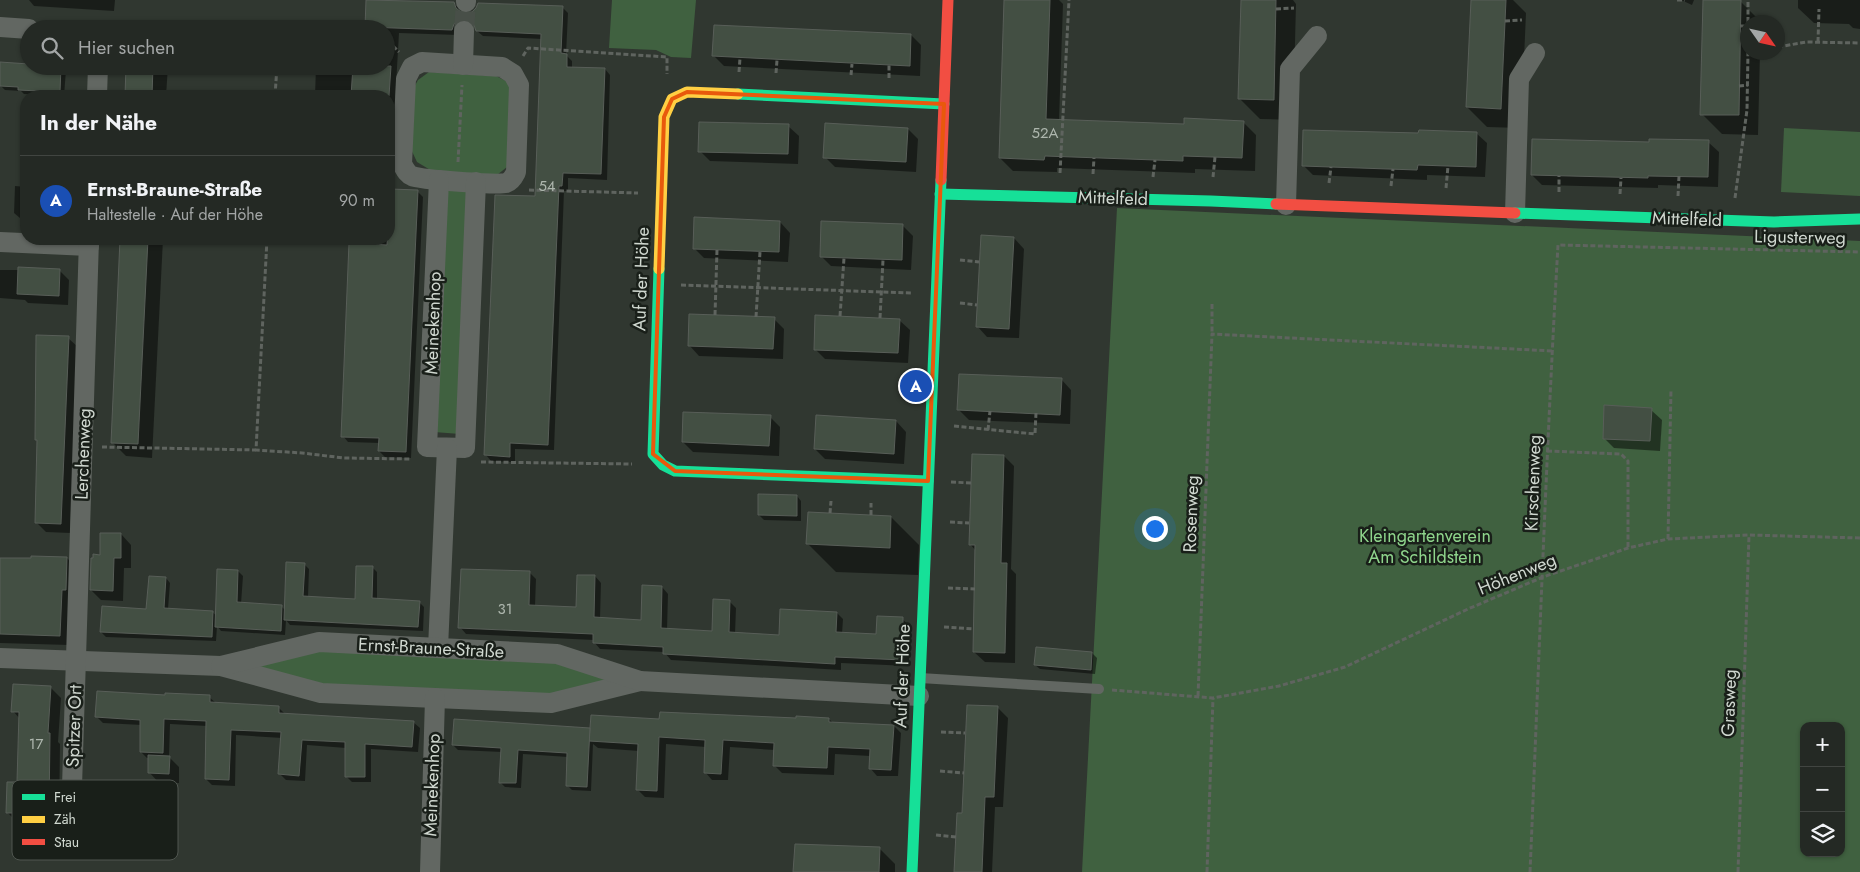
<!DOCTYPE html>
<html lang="de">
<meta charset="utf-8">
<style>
:root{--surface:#242924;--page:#2c312c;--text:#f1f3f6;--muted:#a3a6a6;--line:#414541;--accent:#95b2f1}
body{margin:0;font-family:Jost,sans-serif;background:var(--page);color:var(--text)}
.controls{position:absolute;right:15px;bottom:15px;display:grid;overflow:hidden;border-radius:10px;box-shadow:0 1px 4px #0004}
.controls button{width:45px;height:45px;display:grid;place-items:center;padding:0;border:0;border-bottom:1px solid var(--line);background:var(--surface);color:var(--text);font:25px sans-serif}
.compass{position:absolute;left:1740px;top:15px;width:45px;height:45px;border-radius:50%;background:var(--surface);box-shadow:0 1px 4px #0004;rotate:124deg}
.you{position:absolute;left:1154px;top:528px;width:18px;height:18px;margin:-12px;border:4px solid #fff;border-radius:50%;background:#1a73e8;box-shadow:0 0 0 8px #1a73e833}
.badge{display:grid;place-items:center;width:32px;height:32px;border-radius:50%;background:var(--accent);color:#fff;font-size:16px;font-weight:700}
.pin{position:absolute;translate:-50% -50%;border:2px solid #fff;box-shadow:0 1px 5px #0006}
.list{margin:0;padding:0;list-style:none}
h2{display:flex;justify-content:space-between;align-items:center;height:65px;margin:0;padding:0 20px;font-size:21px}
h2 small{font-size:16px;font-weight:400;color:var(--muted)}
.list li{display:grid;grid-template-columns:32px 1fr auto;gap:15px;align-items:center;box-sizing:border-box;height:90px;padding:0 20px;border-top:1px solid var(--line)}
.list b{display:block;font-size:19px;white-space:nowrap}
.list p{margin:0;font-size:16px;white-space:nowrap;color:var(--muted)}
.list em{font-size:16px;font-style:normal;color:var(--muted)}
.icon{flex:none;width:28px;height:28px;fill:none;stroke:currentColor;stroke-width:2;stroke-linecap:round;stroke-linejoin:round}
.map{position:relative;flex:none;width:1860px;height:872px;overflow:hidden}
.search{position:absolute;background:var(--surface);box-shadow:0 1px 4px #0004;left:20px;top:20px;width:375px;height:55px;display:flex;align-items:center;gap:12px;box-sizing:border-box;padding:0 18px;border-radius:28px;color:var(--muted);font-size:19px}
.panel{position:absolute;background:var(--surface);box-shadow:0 1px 4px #0004;left:20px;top:90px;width:375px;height:155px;border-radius:20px}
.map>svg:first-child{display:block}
.green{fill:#406140;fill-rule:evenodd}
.shadow{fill:#0007}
.building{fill:#434f43;stroke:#585e58}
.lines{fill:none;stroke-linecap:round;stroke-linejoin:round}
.street-tunnel{stroke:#484f48;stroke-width:20;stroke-dasharray:20 10;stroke-linecap:butt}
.path{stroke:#5f645f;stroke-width:3;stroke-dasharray:5 2.5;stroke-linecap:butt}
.lane{stroke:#626762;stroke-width:10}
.street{stroke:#626762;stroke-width:20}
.fast{stroke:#16e098;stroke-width:11}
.slow{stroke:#ffcf43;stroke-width:11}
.jam{stroke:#f24e42;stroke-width:11}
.marked{fill:none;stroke:#e8590c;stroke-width:4;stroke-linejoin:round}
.labels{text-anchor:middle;stroke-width:5;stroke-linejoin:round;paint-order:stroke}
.number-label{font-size:15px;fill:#adb6ad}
.street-label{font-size:18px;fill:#d0d8d0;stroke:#191f19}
.park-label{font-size:18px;fill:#8fd58c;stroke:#191f19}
.key{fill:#191f19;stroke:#505650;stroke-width:1}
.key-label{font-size:14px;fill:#d0d8d0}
</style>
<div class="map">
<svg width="1860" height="872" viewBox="0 0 1860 872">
<rect width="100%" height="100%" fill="#303730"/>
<g class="green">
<polygon points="612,0 696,0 691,58 671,57 656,50 609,48"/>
<polygon points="429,72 496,76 508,82 514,93 507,167 497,175 432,171 417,162 410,147 411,93 418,80"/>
<polygon points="1784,128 1860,132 1860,196 1781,192"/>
<polygon points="444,187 472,188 460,434 434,432"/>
<path d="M 1117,208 L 1860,241 L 1860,872 L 1082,872 ZM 1804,726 L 1841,726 L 1841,853 L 1804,853 Z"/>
<polygon points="319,649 556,661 619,680 546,697 323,687 244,667"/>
</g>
<g class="shadow">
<polygon points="29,0 115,0 114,11 34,6"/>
<polygon points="367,0 454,3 459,9 461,14 466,15 562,7 568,13 566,55 572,61 572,69 605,69 610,75 607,180 568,178 568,191 564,191 554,450 515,449 515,462 491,461 486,455 536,197 542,39 483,36 477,31 476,26 471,24 464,26 458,35 399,33 390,190 417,191 423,197 411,458 385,457 379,451 380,443 348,442 343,436 351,239 389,239 389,96 315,96 316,66 386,66 386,29 366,29"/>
<polygon points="1005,0 1059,0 1063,4 1059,121 1185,126 1243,122 1256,135 1255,171 1195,169 1195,173 1057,168 1057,172 1013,171 1000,158"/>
<polygon points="1242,0 1293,0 1296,4 1293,120 1260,119 1240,99"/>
<polygon points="1473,0 1513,0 1526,13 1521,128 1487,127 1467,107"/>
<polygon points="1681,0 1694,0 1692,5"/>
<polygon points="1798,0 1860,0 1860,29 1853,28 1849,24 1814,23 1798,8"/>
<polygon points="1740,1 1760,21 1748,22 1748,52 1760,52 1758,135 1722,134 1702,114"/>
<polygon points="911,35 921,45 920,76 724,66 714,56"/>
<polygon points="29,66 62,66 66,70 64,96 24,94 21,91 5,90 0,85"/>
<polygon points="127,66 168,66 166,96 126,96"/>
<polygon points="788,126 799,136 798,164 710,161 700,151"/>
<polygon points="908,129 918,139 916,172 835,167 825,157"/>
<polygon points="1476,133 1487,143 1485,177 1427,175 1427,180 1313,175 1303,165 1420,135"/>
<polygon points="1708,142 1719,152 1718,187 1658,185 1658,188 1542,185 1532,175 1650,143"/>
<polygon points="15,186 26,187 26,223 14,213"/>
<polygon points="780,222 790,233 788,262 704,258 694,248"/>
<polygon points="902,225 913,236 911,270 831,266 821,256"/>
<polygon points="1014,238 1024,249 1019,338 987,337 977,326"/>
<polygon points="122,239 163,239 152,458 126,456 112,442"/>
<polygon points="0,270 59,270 69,280 68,305 28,303 25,300 0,298"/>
<polygon points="774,319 784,329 783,359 699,356 689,345"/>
<polygon points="899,320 910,330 908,363 825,359 815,349"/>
<polygon points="68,338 78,347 70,533 46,532 36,522"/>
<polygon points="1061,379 1071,390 1070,424 969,420 958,409"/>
<polygon points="1651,410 1662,420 1660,451 1614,448 1604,438"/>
<polygon points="770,417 780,427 779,456 693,452 683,442"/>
<polygon points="896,421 906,432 904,464 825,459 815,449"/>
<polygon points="1004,456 1014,466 1011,569 1016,574 1015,663 985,662 974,652 976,551 970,544"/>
<polygon points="797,496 801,501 801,521 764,520 759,515"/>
<polygon points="891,517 919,545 918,575 836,572 808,544"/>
<polygon points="121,534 131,545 131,568 124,568 123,601 101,600 91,590 101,556"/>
<polygon points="67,558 76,568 69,645 0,643 0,559"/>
<polygon points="304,564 309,569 308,597 356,600 372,567 377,572 377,600 419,602 424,607 423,631 290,625 286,620 285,635 221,631 217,626 216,641 106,637 101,632 147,610 166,578 170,583 168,609 212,612 217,616 238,571 243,576 241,604 281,606 286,611"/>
<polygon points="529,572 536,579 535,606 577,609 595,576 601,583 600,619 643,621 662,587 668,594 667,630 713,632 729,601 736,608 735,634 780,637 837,613 843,619 842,634 877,635 902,619 909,625 909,666 841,663 841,670 671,660 664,652 600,649 594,642 594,640 466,634 460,627"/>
<polygon points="1092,653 1097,658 1095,674 1040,669 1035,665"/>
<polygon points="51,688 61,698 58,742 60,744 59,823 17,822 7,812 18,783 20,719 13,711"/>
<polygon points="209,697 216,703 279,708 285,714 413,722 420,728 418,752 371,749 371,782 352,782 346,776 346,748 307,745 305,781 286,780 280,774 282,738 236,735 235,786 212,785 206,779 207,726 170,724 169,757 179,767 179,783 159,783 149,772 150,758 147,758 141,752 142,725 103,723 97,717"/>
<polygon points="997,707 1008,718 1003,807 995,807 992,872 955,872 963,814"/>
<polygon points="829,719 833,723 894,726 901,733 898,776 877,776 870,768 870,756 835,754 834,775 782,773 774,765 775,750 730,747 728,780 712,780 705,772 706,747 666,744 664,798 645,797 638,790 639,751 598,748 593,744 591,791 572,790 567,785 568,757 523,754 521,788 505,787 500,782 502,752 458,750 453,745 661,721"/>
<polygon points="880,849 895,864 895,872 795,872"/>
</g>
<g class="building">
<polygon points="366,0 454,2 456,8 461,12 466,14 472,12 476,8 478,3 563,6 561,53 567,54 567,67 605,68 601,174 563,173 562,186 559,186 548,445 510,443 510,457 484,455 495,195 535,196 541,34 476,31 474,25 471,21 465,19 458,21 454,24 452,30 365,27"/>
<polygon points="1004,0 1050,0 1046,119 1184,124 1184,118 1244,121 1242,158 1183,156 1183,161 1045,156 1044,160 999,158"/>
<polygon points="1241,0 1276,0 1274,100 1238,99"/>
<polygon points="1471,0 1506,0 1501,109 1466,107"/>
<polygon points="1703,0 1741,0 1739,115 1700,115"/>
<polygon points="714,25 911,34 910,66 712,56"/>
<polygon points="0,62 29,64 29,66 61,66 60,92 18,90 18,87 0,86"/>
<polygon points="126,66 153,66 152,96 125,96"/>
<polygon points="353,66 391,66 389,96 351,96"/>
<polygon points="699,122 789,124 788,154 698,152"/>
<polygon points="825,123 908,128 906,162 823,158"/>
<polygon points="1303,130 1418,133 1419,130 1477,132 1476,167 1418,165 1417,170 1302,166"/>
<polygon points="1532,139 1649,142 1649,139 1709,140 1708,177 1648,176 1648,178 1531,175"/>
<polygon points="390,189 418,190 406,452 378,451 379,438 341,437 349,243 387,245"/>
<polygon points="694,217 780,221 779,252 693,249"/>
<polygon points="821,221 903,224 902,260 820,257"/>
<polygon points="981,235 1014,237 1009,329 976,327"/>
<polygon points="120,239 148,239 138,444 111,443"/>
<polygon points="18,267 60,269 59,296 17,294"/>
<polygon points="689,314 775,317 773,349 688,346"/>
<polygon points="815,315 900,319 898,353 814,350"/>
<polygon points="36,335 69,336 61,524 35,523 37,440 35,440"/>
<polygon points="959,374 1062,378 1060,415 957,410"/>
<polygon points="1604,405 1652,408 1650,441 1603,439"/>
<polygon points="683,412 771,415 769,446 682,442"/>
<polygon points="816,415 896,420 894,454 814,449"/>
<polygon points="972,454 1004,455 1001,563 1007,563 1005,653 973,652 975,545 969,545"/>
<polygon points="758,494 797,495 797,516 758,515"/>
<polygon points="808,512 891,516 890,548 806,544"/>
<polygon points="100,533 121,533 121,558 114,558 113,591 90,590 91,558 93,558 93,554 100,555"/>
<polygon points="31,556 67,557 66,590 62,590 60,636 0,634 0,558 31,558"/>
<polygon points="286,562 305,563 303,596 355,599 356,566 373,566 372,598 420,601 418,627 284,620"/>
<polygon points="217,569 238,570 237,602 282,605 281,631 215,627"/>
<polygon points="461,569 530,571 529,605 576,607 577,575 595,575 594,617 641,620 642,585 662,586 661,628 712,631 713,599 730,600 729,632 779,635 780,609 837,612 836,632 876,634 877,616 903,617 903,660 835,657 835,664 663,654 663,647 593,643 593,634 458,628"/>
<polygon points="149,576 166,577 164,608 213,611 212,637 100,632 102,606 146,609"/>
<polygon points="1036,647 1092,652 1091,670 1034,665"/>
<polygon points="13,684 51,686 48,733 50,733 49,813 6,813 7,782 17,782 19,712 11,712"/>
<polygon points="97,691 165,695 165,693 210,695 210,702 279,706 279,713 414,721 412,747 365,744 365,777 345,777 345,742 302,740 299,776 278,774 281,732 231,730 229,780 205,779 206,721 164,719 163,753 140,752 140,720 95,717"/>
<polygon points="967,705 998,706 994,797 985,797 982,872 954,872 957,813 962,813"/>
<polygon points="660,712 796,718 796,716 829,718 829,722 894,725 891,770 869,769 870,749 828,747 827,768 773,766 774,743 723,740 721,774 704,773 705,740 659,737 657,791 636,790 638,744 589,741 591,715 659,719"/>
<polygon points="454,719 590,728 587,787 566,786 567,753 518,750 516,783 499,783 501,748 452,745"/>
<polygon points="148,755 170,756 169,774 148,773"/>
<polygon points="795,844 880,847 879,872 793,872"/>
</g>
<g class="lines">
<polyline class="street-tunnel" points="464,31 466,2"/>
<g class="path">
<polyline points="1677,0 1685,0"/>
<polyline points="1276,9 1294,8"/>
<polyline points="1505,21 1522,20"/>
<polyline points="1748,22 1748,0"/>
<polyline points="1740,26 1748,26"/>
<polyline points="106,29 138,29"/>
<polyline points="1818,42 1819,9"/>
<polyline points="386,44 392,45 399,52"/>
<polyline points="1778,47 1806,42 1860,43"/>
<polyline points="523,56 528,48 667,57 667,74"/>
<polyline points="739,72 740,58"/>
<polyline points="776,73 777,60"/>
<polyline points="851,75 852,64"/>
<polyline points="889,78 889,65"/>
<polyline points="1739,86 1748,85"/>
<polyline points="275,96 277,66"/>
<polyline points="458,162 462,85"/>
<polyline points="1060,173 1069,0"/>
<polyline points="1093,174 1094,158"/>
<polyline points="1153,177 1155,160"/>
<polyline points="1213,177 1215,157"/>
<polyline points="1329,183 1331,167"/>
<polyline points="1391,186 1393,169"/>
<polyline points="1446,188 1448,166"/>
<polyline points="529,190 638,193"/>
<polyline points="1559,192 1559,176"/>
<polyline points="1620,194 1621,178"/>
<polyline points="1678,196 1679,176"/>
<polyline points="1735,198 1747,110 1748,52"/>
<polyline points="267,239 256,450 302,453 344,458 411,459"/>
<polyline points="960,260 979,262"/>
<polyline points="681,285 912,293"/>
<polyline points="960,303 977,305"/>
<polyline points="1212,304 1212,334"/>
<polyline points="715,315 717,250"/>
<polyline points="840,316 844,258"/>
<polyline points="756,317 760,252"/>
<polyline points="880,318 883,260"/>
<polyline points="954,426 1035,434 1036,413"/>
<polyline points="988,430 990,411"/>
<polyline points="102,447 256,450"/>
<polyline points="1547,451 1621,454 1628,461 1628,548"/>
<polyline points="481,462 632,464"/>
<polyline points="951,482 971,483"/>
<polyline points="830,513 831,501"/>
<polyline points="871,515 871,503"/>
<polyline points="950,522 969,523"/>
<polyline points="1668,539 1671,389"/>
<polyline points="948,588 975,589"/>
<polyline points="944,627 974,629"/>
<polyline points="1112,690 1213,698 1279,686 1345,667 1468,609 1543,577 1628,548 1668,539 1749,535 1860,538"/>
<polyline points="1198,696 1212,334 1552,351"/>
<polyline points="941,732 965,733"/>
<polyline points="940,771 964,773"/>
<polyline points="936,835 956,837"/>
<polyline points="1207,872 1213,698"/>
<path d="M 1530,872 C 1539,663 1546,454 1558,245 L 1860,252"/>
<polyline points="1738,872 1749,535"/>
</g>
<polyline class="lane" points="920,678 1099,689"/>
<g class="street">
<polyline points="466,2 466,0"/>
<polyline points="0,27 29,29"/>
<path d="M 422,62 L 502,67 L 513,74 L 519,85 L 516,172 C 514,176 512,181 506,183 C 497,185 421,180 412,176 C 407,174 405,169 402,164 L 406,79 L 412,67 Z"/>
<polyline points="463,65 464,31"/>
<polyline points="97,96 98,66"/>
<polyline points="439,180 427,447 465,448 476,182"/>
<polyline points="1286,205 1290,69 1317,36"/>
<polyline points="1515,213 1519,79 1535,53"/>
<polyline points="0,242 89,246"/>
<polyline points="438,648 447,448"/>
<polyline points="0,658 221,666 321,693 551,703 640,681"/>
<polyline points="221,666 319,642 557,654 640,681 919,696"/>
<polyline points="71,819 89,239"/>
<polyline points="430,872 435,698"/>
</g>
<g class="fast">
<polyline points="738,94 944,104"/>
<polyline points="940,194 1211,201 1276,204"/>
<polyline points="1515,213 1774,222 1860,219"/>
<polyline points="659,269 653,454 663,465 675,471 928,481"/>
<polyline points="912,872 941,180"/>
</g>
<polyline class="slow" points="659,269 664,117 672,99 687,92 738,94"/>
<g class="jam">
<polyline points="941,180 948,0"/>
<polyline points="1276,204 1515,213"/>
</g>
</g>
<path class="marked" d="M 687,92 L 944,104 L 928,481 L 675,471 L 653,454 L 664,117 L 672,99 Z"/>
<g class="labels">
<g class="number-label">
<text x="1045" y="138">52A</text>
<text x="547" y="191">54</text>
<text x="505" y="614">31</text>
<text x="36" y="749">17</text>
</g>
<g class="street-label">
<text transform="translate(1113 198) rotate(2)" y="6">Mittelfeld</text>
<text transform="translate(1687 219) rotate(2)" y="6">Mittelfeld</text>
<text transform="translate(1800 237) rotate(1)" y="6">Ligusterweg</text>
<text transform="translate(641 279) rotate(-88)" y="6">Auf der Höhe</text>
<text transform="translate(433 323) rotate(-88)" y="6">Meinekenhop</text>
<text transform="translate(83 454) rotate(-88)" y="6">Lerchenweg</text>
<text transform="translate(1533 483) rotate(-88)" y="6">Kirschenweg</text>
<text transform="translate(1191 514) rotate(-88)" y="6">Rosenweg</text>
<text transform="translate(1517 574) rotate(-22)" y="6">Höhenweg</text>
<text transform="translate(431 648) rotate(3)" y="6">Ernst-Braune-Straße</text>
<text transform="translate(902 676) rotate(-88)" y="6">Auf der Höhe</text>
<text transform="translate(1729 703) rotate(-88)" y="6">Grasweg</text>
<text transform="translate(74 726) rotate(-88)" y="6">Spitzer Ort</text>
<text transform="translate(432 785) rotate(-88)" y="6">Meinekenhop</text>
</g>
<g class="park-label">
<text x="1425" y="542">Kleingartenverein<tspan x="1425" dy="21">Am Schildstein</tspan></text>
</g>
</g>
<rect x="12" y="780" width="166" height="80" rx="8" class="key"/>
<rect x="22" y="794" width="23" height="6" fill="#16e098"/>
<rect x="22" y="816" width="23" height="7" fill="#ffcf43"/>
<rect x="22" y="839" width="23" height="6" fill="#f24e42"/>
<g class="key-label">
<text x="54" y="802">Frei</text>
<text x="54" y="824">Zäh</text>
<text x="54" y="847">Stau</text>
</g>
</svg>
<div class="controls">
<button>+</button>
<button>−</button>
<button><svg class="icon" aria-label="layers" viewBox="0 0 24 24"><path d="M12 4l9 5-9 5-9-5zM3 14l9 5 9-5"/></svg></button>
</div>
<svg class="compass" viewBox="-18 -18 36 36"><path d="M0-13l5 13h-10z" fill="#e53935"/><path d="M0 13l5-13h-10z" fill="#a3a6a6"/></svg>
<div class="you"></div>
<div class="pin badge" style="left:916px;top:386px;background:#1a4fb4">A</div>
<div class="search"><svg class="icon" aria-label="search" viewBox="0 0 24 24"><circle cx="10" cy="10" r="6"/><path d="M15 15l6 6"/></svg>Hier suchen</div>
<section class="panel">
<h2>In der Nähe<small></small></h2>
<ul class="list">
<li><span class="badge" style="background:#1a4fb4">A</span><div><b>Ernst-Braune-Straße</b><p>Haltestelle · Auf der Höhe</p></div><em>90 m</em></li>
</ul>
</section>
</div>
